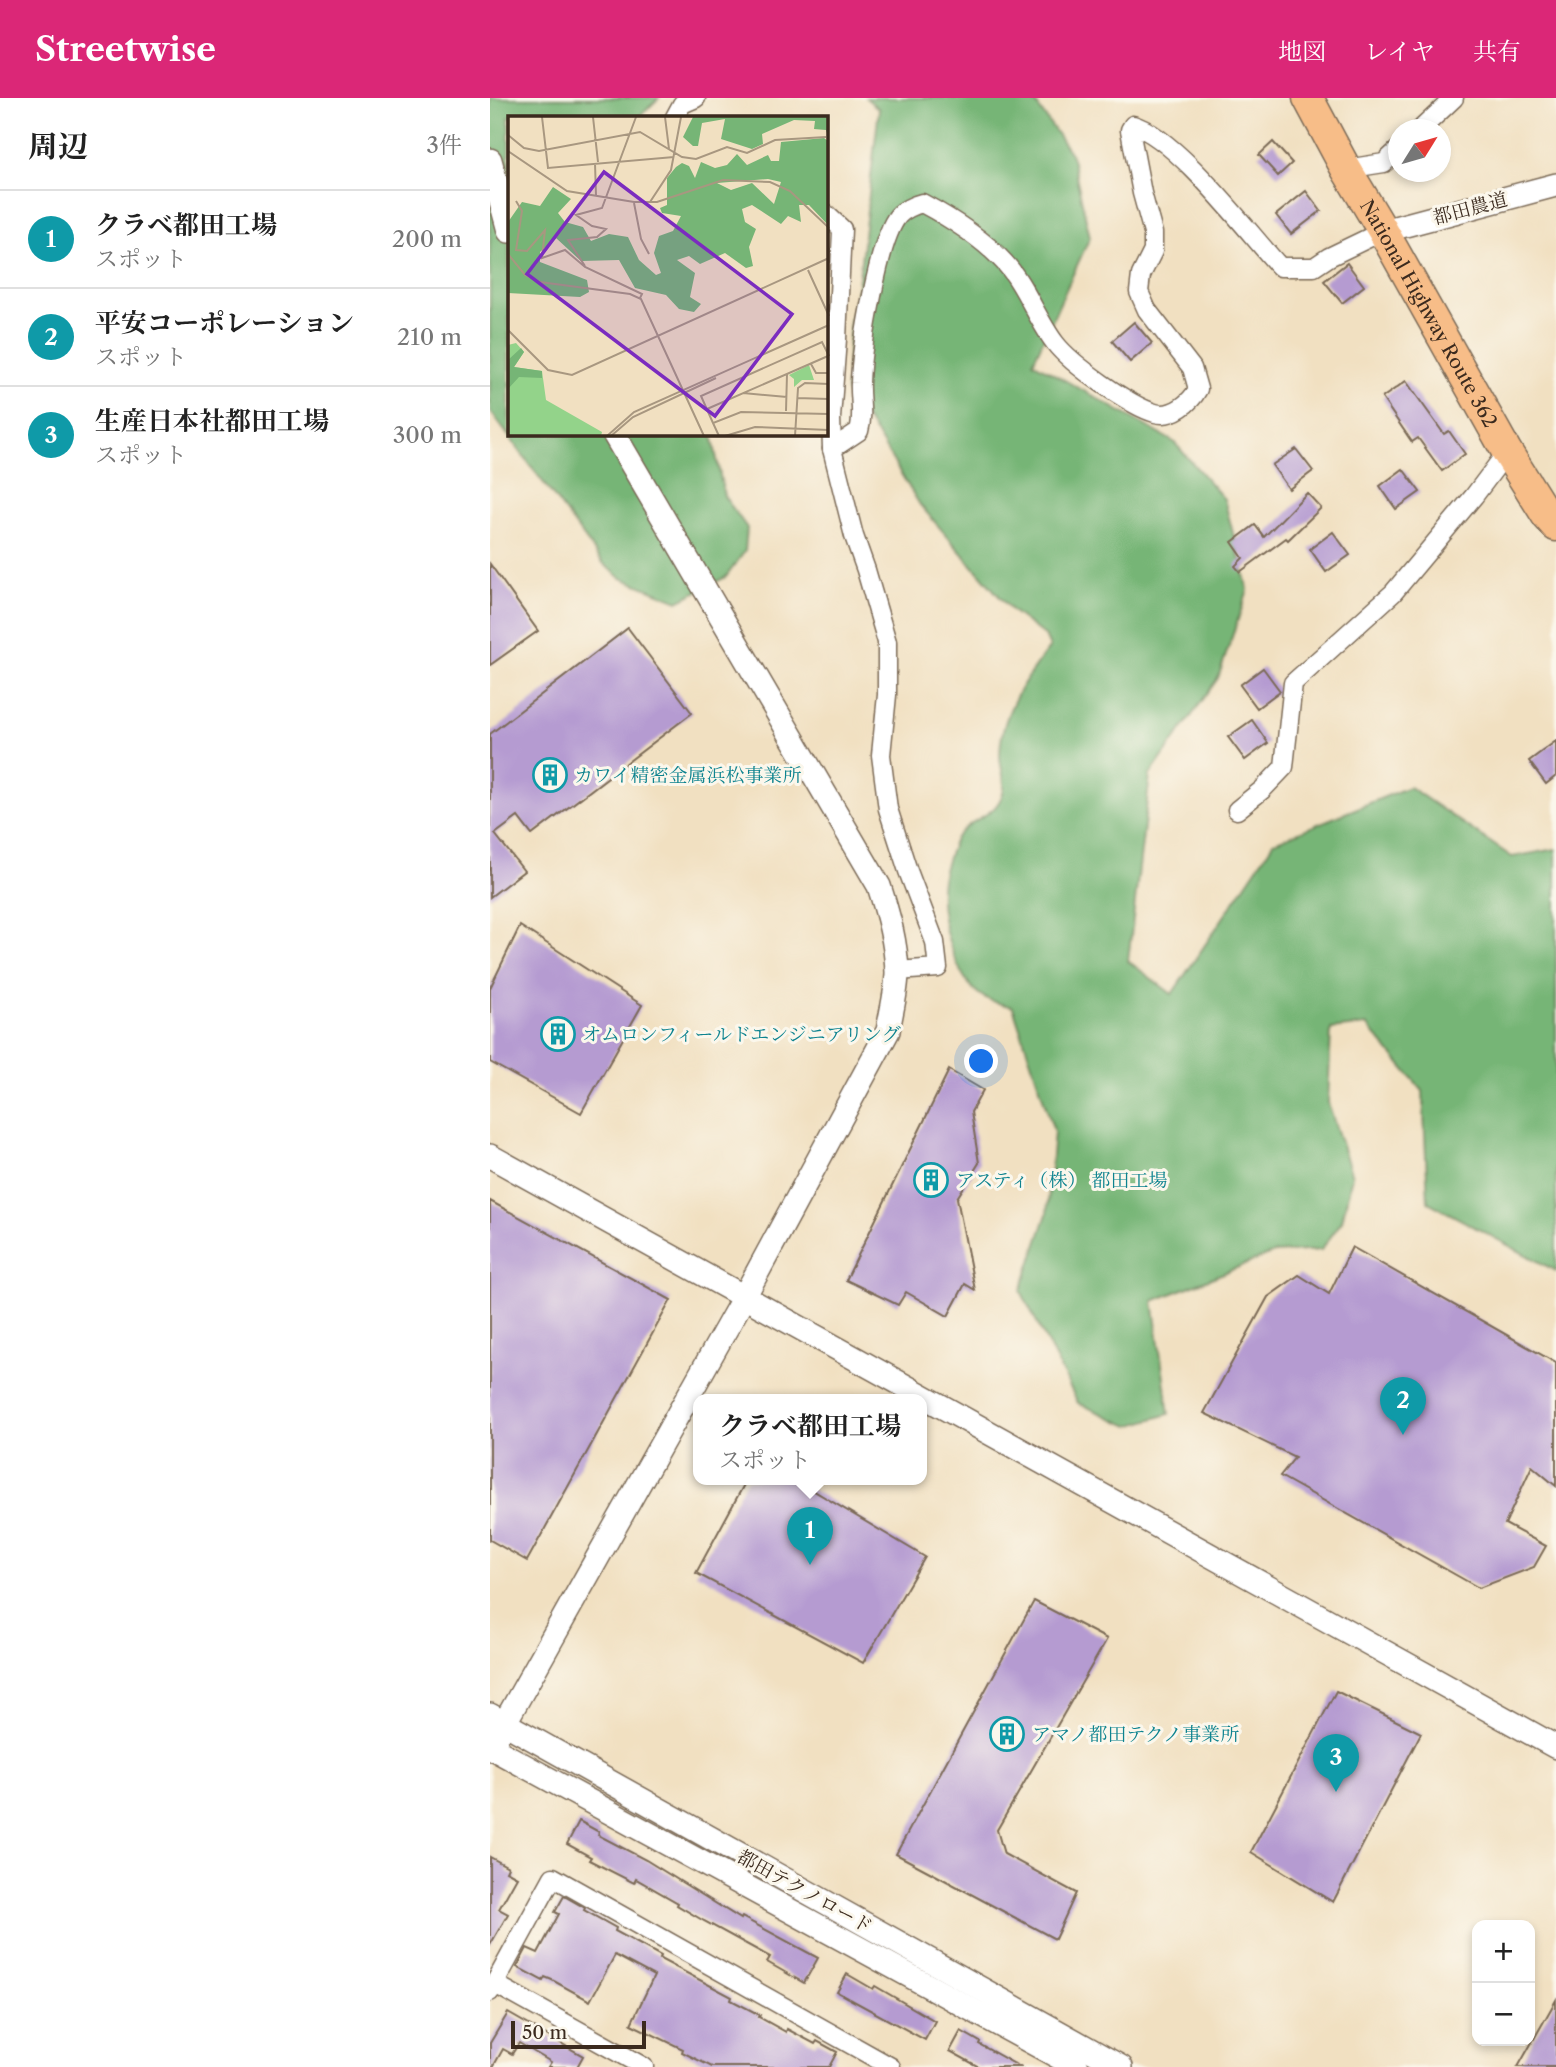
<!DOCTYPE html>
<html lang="ja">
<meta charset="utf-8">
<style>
:root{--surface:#fff;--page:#f6f6f6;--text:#222;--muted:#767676;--line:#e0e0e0;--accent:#db2777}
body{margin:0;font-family:"Libre Caslon Text","Noto Serif JP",serif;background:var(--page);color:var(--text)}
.controls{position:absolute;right:21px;bottom:21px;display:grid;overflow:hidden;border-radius:14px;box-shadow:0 4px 10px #0003}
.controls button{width:63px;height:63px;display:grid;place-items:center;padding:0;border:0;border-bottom:2px solid var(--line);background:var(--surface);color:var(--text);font:35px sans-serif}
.compass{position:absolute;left:898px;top:21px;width:63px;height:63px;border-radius:50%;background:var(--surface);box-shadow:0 4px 10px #0003;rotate:53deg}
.scale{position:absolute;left:21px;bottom:18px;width:135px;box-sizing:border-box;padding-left:7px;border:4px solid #3b2a1e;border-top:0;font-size:19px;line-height:24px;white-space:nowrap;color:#3b2a1e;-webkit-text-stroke:5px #fbf7ec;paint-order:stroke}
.you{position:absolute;left:492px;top:964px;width:24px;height:24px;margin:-18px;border:5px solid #fff;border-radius:50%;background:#1a73e8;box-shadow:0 0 0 10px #1a73e833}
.badge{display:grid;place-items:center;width:46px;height:46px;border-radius:50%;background:var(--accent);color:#fff;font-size:23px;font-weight:700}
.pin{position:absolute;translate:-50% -58px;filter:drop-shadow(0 2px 4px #0008)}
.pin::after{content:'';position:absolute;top:37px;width:24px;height:21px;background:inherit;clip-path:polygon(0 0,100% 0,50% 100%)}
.popup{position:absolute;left:203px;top:1296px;width:234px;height:91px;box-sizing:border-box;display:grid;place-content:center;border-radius:14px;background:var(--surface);filter:drop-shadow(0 2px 5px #0005);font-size:23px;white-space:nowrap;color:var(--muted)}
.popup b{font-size:26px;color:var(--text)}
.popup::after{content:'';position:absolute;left:50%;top:100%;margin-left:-14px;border:14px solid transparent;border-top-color:var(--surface)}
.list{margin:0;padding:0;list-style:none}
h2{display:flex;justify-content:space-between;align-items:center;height:91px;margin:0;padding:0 28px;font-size:30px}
h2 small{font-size:23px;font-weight:400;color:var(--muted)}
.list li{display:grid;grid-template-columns:46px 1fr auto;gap:21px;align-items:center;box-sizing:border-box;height:98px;padding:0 28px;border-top:2px solid var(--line)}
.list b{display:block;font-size:26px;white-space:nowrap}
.list p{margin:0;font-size:23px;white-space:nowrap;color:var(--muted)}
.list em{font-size:23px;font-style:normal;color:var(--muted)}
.map{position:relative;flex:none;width:1066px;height:1969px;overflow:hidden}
header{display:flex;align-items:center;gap:42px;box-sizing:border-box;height:98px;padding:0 35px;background:var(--accent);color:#fff}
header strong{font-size:33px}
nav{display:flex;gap:38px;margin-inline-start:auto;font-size:24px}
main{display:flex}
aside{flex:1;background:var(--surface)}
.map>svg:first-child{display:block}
.forest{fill:#76b576;stroke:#58704a;stroke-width:2}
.building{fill:#b59bd1}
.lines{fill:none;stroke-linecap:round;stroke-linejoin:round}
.minor-casing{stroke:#7b6a57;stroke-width:21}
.tertiary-casing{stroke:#7b6a57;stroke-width:26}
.trunk-casing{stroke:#7b6a57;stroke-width:33}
.minor{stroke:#fff;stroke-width:18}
.tertiary{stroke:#fff;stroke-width:23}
.trunk{stroke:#f7bd88;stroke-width:30}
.labels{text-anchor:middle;stroke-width:6;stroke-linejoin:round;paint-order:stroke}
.street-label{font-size:19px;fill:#3b2a1e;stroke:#fbf7ec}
.culture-label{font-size:19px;fill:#0d838f;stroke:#fbf7ec;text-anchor:start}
.inset-road{fill:none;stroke:#a89780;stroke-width:2}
.view{fill:#7b2cbf;fill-opacity:0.15;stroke:#7b2cbf;stroke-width:3.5}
.inset-edge{fill:none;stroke:#3b2a1e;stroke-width:3.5}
</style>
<header>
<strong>Streetwise</strong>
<nav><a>地図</a><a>レイヤ</a><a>共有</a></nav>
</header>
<main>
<aside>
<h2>周辺<small>3件</small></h2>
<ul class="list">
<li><span class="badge" style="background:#0f9aa8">1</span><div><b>クラベ都田工場</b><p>スポット</p></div><em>200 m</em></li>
<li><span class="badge" style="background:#0f9aa8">2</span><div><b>平安コーポレーション</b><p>スポット</p></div><em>210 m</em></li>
<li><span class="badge" style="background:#0f9aa8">3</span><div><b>生産日本社都田工場</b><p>スポット</p></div><em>300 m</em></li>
</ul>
</aside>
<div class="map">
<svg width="1066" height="1969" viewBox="0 0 1066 1969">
<rect width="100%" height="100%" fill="#fbf7ec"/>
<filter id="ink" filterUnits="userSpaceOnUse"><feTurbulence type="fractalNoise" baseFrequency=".0143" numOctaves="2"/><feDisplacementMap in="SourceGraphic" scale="14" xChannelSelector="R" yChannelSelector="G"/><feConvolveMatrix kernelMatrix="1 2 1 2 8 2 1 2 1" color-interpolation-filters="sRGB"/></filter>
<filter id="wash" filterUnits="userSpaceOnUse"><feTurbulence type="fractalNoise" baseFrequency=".00686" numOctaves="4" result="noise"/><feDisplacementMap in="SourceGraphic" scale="28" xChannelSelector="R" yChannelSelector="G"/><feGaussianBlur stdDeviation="1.57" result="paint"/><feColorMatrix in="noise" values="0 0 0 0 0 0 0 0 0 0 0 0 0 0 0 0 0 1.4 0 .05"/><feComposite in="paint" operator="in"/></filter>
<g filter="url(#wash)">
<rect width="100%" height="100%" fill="#f1e0c1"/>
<g class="forest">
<polygon points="0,0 169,0 149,19 19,19 19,336 222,336 234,398 257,430 255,453 236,479 188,503 131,480 114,466 0,313"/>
<path d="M 376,0 L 542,0 L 581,56 L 600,139 L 543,264 L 684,344 L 734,401 L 758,492 L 728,580 L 660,677 L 638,863 L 682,896 L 784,744 L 919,689 L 1022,759 L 1066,751 L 1066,1173 L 938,1104 L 933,993 L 877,927 L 841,931 L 838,1005 L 862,1078 L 852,1123 L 831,1152 L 784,1155 L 663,1203 L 679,1316 L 639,1328 L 588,1305 L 531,1193 L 557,1116 L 564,1033 L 523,909 C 513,906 500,904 492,898 C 466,882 449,822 451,792 C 451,778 456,764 461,751 C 463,747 464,741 468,737 C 482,719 506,719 513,695 C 517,684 510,670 510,658 C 510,617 535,580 560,549 L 555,538 L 522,513 L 430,407 L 386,335 L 356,293 L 360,222 L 368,188 L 389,11 Z"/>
</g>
<g id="blocks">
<g class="building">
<polygon points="783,44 802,65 788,78 769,57"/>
<polygon points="816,93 831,113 801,136 786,117"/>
<polygon points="857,165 874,188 852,205 834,183"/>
<polygon points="644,224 662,245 640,264 622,243"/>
<polygon points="916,283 954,336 959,333 975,356 952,373 928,340 922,344 892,300"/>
<polygon points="806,351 823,373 799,391 782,367"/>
<polygon points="913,371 930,394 906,411 890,388"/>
<polygon points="817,395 831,410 798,442 796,440 750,474 745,468 753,460 742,444 765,427 774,439"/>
<polygon points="843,434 860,457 836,474 820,451"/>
<polygon points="0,466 48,533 0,567"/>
<polygon points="138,530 202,615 42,737 28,719 5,736 34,773 0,799 0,636"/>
<polygon points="773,570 790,593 767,610 750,587"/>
<polygon points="762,622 778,645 755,662 738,639"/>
<polygon points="1066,643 1066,678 1056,686 1039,663"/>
<polygon points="30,828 152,907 91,1015 0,964 0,890"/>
<polygon points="459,972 493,992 481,1014 489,1065 467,1100 485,1192 475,1186 458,1218 416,1194 408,1207 356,1182"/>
<polygon points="0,1103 181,1202 37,1463 0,1442"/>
<polygon points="862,1149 1066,1265 1066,1388 1042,1368 1015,1426 1056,1448 1044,1469 989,1490 790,1378 805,1359 714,1315 778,1199 809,1177 839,1196"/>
<polygon points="257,1381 304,1381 435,1459 373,1565 206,1475"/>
<polygon points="544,1503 617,1541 507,1732 514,1756 586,1795 565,1841 406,1756"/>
<polygon points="846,1593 931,1635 843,1804 761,1754"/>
<polygon points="89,1723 109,1734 108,1737 156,1762 251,1821 252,1819 328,1860 314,1885 277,1864 280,1859 214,1823 187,1807 188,1805 146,1781 144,1785 99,1762 101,1759 77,1746"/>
<polygon points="0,1759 18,1769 16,1773 27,1779 9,1811 18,1816 0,1847"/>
<polygon points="74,1798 95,1810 94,1812 126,1830 125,1833 171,1858 170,1861 242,1899 241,1902 270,1917 269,1919 296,1934 297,1931 325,1946 327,1943 347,1954 339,1969 222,1969 192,1954 193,1951 141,1926 164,1878 125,1857 100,1903 62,1882 55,1879 53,1883 27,1869 37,1850 48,1855 69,1816 65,1814"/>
<polygon points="357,1876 383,1891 385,1888 445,1923 435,1942 347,1894"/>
<polygon points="1066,1902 1066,1969 1028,1969"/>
<polygon points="18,1915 93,1958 87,1969 58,1969 61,1964 29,1945 22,1956 13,1951 3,1969 0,1969 0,1945"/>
<polygon points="471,1933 490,1944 489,1946 530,1969 489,1969 460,1953"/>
</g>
</g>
</g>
<g filter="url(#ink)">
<use href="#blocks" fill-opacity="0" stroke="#7b6a57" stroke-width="2"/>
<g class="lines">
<g class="minor-casing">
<g id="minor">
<polyline points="185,19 192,6 206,0"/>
<polyline points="930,32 964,0"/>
<polyline points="856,71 894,65 908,52"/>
<polyline points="336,116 352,131 347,241 341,320 342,351 364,438 376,472 397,544 397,597 391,657 398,711 418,773 445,844 448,870 407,873"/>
<path d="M 342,351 L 369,333 C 374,316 369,301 370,285 C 371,252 388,142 408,118 C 413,112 424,107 432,105 C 460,120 492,140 514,164 C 535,186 546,220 565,245 C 581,266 640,308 665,315 C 683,320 701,304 708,291 L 702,270 L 657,212 L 649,194 L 651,177 L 663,153 L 663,135 L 652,95 L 640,32 L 643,27 C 686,39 757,133 790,169 L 824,169 L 839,159 L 893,133"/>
<polyline points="747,712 772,692 794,669 803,585 903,495 984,398 1017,354"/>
<polyline points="5,1886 154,1969"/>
<polyline points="0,1894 63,1779 401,1969"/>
</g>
</g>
<g class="tertiary-casing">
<g id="tertiary">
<polyline points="0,62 19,133"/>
<polyline points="893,133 1066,87"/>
<polyline points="0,1058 1066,1649"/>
<polyline points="0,1617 631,1969"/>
<polyline points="0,1649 587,1969"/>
<path d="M 0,1651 L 254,1199 L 398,933 C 401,914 407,893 407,874 C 406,844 398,816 389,788 L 124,336"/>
</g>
</g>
<g class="trunk-casing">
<g id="trunk">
<path id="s1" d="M 818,0 L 856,71 L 893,133 L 1017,354 L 1057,418 L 1066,428"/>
</g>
</g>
<use href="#minor" class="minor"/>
<use href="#tertiary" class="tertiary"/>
<use href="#trunk" class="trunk"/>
</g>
</g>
<defs>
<g id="building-ring" transform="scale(1.75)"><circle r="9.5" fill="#fbf7ec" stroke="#0f9aa8" stroke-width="1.5"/><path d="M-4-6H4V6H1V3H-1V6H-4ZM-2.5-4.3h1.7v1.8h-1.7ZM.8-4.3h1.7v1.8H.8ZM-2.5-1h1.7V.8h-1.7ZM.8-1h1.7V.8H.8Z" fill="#0f9aa8"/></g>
</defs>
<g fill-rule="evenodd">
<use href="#building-ring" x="60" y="677"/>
<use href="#building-ring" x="68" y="936"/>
<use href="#building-ring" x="441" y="1082"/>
<use href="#building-ring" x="517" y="1636"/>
</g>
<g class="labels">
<g class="street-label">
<text transform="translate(980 110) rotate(-15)" y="7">都田農道</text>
<text dy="7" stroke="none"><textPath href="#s1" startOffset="247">National Highway Route 362</textPath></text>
<text transform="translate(315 1793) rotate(29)" y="7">都田テクノロード</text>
</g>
<g class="culture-label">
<text x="84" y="684">カワイ精密金属浜松事業所</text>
<text x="92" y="943">オムロンフィールドエンジニアリング</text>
<text x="466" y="1089">アスティ（株） 都田工場</text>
<text x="542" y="1643">アマノ都田テクノ事業所</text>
</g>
</g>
<g transform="translate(18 18)">
<rect width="320" height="320" fill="#f1e0c1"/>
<path d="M 8,227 L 16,236 L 6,251 L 34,255 L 38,284 L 94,316 L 93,320 L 0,320 L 0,229 ZM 301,249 L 306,264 L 294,264 L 286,271 L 286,263 L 281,259 Z" fill="#93d38a"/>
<path d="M 185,1 L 320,1 L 320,20 L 318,14 L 306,13 L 307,5 L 286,4 L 254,18 L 255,28 L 244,33 L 213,23 L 217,3 L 194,7 L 190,30 L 185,30 L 175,21 ZM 316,22 L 320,25 L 320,109 L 301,89 L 291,89 L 293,106 L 280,100 L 273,108 L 244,89 L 234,93 L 237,106 L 248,113 L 241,131 L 245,150 L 238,152 L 217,137 L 192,148 L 181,140 L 169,144 L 187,157 L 182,181 L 193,188 L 186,196 L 171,193 L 158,179 L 127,172 L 111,144 L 73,145 L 48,122 L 32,136 L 32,146 L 79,164 L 81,176 L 72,181 L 0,177 L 0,106 L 14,86 L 32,90 L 45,71 L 63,83 L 50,97 L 57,106 L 75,111 L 83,125 L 101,118 L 120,121 L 131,144 L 148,159 L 153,157 L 146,137 L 151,120 L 165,115 L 173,100 L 154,97 L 152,92 L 159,89 L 159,62 L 168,51 L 174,47 L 181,50 L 187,62 L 193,46 L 207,52 L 219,49 L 229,38 L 239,49 L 260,39 L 263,45 L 271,45 L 273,26 ZM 260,63 L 273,66 L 266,88 L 244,67 L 223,74 L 209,67 ZM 13,232 L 16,236 L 6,251 L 34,255 L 34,262 L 11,261 L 0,273 L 0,244 Z" fill="#76b576" fill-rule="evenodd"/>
<path class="inset-road" d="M 34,1 L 40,52 L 166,41M 85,1 L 90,46M 157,1 L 161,33M 0,19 L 16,32 L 31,35 L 132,16 L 174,41 L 188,43 L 219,31 L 239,37 L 267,24 L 318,21M 0,35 L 59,75 L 126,86 L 149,86 L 215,64 L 262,66 L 282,75 L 321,112M 87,47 L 88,80M 8,85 L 14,95 L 8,134 L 19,135 L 37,114 L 34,142 L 57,134 L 77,151 L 134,178 L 132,182M 142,86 L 163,54 L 173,1M 126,87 L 133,123 L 141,138M 0,138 L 17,159 L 32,166 L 122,178 L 133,183 L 196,320M 77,150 L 60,124 L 89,121 L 98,113 L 84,110 L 68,99 L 94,92 L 128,1M 300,154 L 321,200M 0,214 L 40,254 L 64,259 L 321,142M 303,248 L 308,257 L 321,257M 235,277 L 279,281M 289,282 L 321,283M 199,293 L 320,240M 278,295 L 279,258M 205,307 L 193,280 L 314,226 L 321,240M 99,320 L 126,296 L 321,209M 103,320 L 125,301 L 208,262M 211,320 L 205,307 L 233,296 L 321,298M 217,320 L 247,311 L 321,314M 287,320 L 290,272 L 297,267 L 321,268"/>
<path class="view" d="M 96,56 L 284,198 L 207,300 L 19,158 Z"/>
<rect width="320" height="320" class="inset-edge"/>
</g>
</svg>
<div class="controls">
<button>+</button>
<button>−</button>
</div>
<svg class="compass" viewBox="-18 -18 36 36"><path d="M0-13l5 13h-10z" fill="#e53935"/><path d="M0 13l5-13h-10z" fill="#767676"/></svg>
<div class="scale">50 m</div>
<div class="you"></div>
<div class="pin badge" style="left:320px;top:1467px;background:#0f9aa8">1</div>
<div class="popup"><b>クラベ都田工場</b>スポット</div>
<div class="pin badge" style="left:913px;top:1337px;background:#0f9aa8">2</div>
<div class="pin badge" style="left:846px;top:1694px;background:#0f9aa8">3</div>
</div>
</main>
